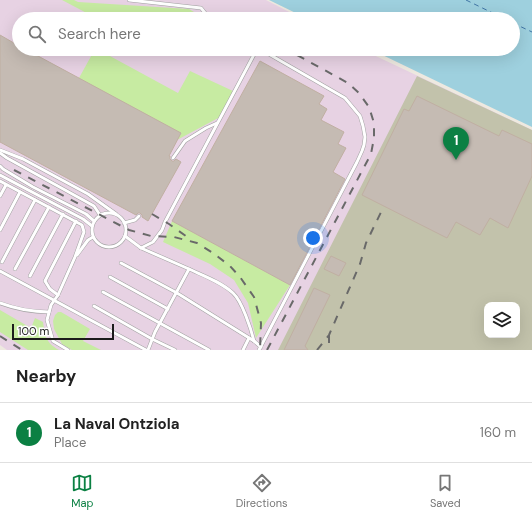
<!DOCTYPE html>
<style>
:root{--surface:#fff;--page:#f6f6f6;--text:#222;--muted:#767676;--line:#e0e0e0;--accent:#0b8043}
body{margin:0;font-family:"DM Sans",sans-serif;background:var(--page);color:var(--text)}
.controls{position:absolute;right:12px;bottom:12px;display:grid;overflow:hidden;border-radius:8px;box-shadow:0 4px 16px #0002}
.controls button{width:36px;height:36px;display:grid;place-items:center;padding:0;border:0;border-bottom:1px solid var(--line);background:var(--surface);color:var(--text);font:20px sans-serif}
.scale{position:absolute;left:12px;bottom:10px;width:102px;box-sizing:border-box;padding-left:4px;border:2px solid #1b1b1b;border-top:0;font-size:11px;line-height:14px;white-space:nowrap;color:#1b1b1b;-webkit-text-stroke:3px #fff;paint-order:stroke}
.you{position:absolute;left:313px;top:238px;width:14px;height:14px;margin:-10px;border:3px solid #fff;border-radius:50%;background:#1a73e8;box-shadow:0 0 0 6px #1a73e833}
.badge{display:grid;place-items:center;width:26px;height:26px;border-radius:50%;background:var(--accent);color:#fff;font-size:13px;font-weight:700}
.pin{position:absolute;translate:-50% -33px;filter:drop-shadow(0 1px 2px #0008)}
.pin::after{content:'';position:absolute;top:21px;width:14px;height:12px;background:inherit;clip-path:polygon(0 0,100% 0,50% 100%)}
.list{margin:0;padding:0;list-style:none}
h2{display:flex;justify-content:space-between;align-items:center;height:52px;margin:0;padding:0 16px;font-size:17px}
h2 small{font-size:13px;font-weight:400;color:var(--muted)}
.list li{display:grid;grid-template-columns:26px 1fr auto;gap:12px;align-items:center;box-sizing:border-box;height:60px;padding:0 16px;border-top:1px solid var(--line)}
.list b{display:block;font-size:15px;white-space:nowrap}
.list p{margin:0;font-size:13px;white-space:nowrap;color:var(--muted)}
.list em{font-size:13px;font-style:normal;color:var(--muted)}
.icon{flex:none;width:22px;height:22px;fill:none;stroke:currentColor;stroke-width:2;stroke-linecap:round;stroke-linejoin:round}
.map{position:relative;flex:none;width:532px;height:350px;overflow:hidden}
.search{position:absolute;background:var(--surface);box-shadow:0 4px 16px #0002;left:12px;right:12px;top:12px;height:44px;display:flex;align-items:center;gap:10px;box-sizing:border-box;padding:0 14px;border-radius:22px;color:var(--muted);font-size:15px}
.sheet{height:112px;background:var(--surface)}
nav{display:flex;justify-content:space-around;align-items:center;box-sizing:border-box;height:56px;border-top:1px solid var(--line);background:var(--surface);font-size:11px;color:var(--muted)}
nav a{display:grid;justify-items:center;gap:2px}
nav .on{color:var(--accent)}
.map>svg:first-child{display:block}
.industrial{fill:#e7d2e3;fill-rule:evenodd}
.construction{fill:#c2c2ab;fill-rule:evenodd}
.grass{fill:#c7eba2}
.water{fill:#9ed0de}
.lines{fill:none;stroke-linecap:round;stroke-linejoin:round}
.ferry{stroke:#4176a6;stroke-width:1;stroke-dasharray:5 4;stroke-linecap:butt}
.building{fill:#c5bbb3;stroke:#c0afa2}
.service-casing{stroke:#a2a2a2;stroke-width:4}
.service{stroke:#fff;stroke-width:3}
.rail{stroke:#696969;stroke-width:2;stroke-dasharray:8 8;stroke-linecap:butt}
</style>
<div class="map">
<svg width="532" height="350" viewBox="0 0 532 350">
<rect width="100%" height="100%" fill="#eee9e0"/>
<path class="industrial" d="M 0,0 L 266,0 L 303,19 L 19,19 L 19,49 L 361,49 L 532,130 L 532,350 L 7,350 L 0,345 ZM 487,305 L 517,305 L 517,335 L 487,335 Z"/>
<path class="construction" d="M 417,76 L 532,130 L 532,350 L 278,350 ZM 487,305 L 517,305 L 517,335 L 487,335 Z"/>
<g class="grass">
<polygon points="62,0 74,0 78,2 189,9 194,12 197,19 98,19"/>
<polygon points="95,49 97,49 178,93 190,71 233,91 222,116 177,140 79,78"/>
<polygon points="154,49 177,49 173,55 168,56"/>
<polygon points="172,221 290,285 256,338 248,303 234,280 210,264 163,242"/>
<path d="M 0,310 L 31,328 L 35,318 L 43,322 C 45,336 46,343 59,350 L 28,350 L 0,332 Z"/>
<polygon points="58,312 61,312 90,329 83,341 101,350 72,350 62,344 54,329 53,321 55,315"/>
</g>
<polygon class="water" points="269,0 532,0 532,127 370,49 513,49 513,19 308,19"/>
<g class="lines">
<g class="ferry">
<polyline points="466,0 505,19"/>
<polyline points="513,23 532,32"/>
</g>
</g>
<g class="building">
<polygon points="0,35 19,46 19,49 25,49 181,133 169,156 170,156 170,159 172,161 174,161 176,159 181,162 148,221 142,217 142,215 140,213 138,213 136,215 0,142"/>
<polygon points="260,61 324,96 319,104 327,109 321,120 344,132 338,144 346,148 333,172 345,179 290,285 172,221"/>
<polygon points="417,96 499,136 502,130 532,144 532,176 508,228 490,218 480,235 456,222 447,238 362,195 404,109 409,111"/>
<polygon points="331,256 346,263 339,276 324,269"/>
<polygon points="314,288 330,295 305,346 308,350 284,350"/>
</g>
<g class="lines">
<g class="service-casing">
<g id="service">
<polyline points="129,0 201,8 210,19"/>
<polyline points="0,150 23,159 88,194 116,214"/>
<polyline points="0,153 7,158 94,206 100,215"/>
<polyline points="173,158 185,141 206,128 217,123"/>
<polyline points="0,166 3,169 33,187 86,214 94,221"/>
<polyline points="0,175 83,219 92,226"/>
<polyline points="0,181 82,225 84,232 75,257 58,295 51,305 47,320 53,341 68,350"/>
<polyline points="0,196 6,185"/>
<circle cx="109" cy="230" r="17"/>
<polyline points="124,223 135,220 139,216"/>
<polyline points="0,230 20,192"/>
<polyline points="125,236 141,248 189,269 155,332 148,350"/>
<polyline points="141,248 153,242 162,230 165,222 257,49"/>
<polyline points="77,255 88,240 93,237"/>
<polyline points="2,262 35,200"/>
<polyline points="121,263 177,293 254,341 261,347"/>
<polyline points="15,269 49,207"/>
<path d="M 189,269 C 204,276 221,282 233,293 C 242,301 251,329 254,341"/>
<polyline points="0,271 146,350"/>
<polyline points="30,276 63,214"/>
<polyline points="110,277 168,309"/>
<polyline points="103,292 209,350"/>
<polyline points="58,295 50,289 45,281 76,221"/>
<path d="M 0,303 C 16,309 32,312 49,312"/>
<polyline points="94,306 152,339 175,350"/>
<polyline points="243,350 249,338"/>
<polyline points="259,350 357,162 362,151 364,145 365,137 363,126 360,116 345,98 260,49"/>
</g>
</g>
<use href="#service" class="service"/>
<g class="rail">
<polyline points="14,170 129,230 151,236 174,237 197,243 213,253 230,266 240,277 254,297 261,323 260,350"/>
<polyline points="152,214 169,224 190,239"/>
<polyline points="329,335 329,345 330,350"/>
<polyline points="0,336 22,350"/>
<polyline points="267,350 371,154 374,138 374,123 369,107 359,93 348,83 286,49"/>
<polyline points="317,350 329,335 360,264 366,243 384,206"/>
</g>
</g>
</svg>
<div class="controls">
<button><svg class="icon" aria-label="layers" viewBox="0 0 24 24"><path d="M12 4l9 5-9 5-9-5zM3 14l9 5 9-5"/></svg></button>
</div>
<div class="scale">100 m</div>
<div class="you"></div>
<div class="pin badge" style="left:456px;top:160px">1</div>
<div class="search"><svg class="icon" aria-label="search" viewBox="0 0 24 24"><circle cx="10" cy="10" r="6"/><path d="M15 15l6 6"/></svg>Search here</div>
</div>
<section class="sheet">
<h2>Nearby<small></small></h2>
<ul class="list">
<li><span class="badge">1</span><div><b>La Naval Ontziola</b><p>Place</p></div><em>160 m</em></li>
</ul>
</section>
<nav>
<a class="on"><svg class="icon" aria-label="map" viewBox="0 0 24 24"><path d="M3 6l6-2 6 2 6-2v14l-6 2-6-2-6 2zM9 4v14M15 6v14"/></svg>Map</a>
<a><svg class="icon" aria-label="directions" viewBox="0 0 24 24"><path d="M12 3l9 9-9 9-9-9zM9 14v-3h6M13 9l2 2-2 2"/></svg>Directions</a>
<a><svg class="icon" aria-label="saved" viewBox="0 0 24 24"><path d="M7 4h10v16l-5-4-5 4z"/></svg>Saved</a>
</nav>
